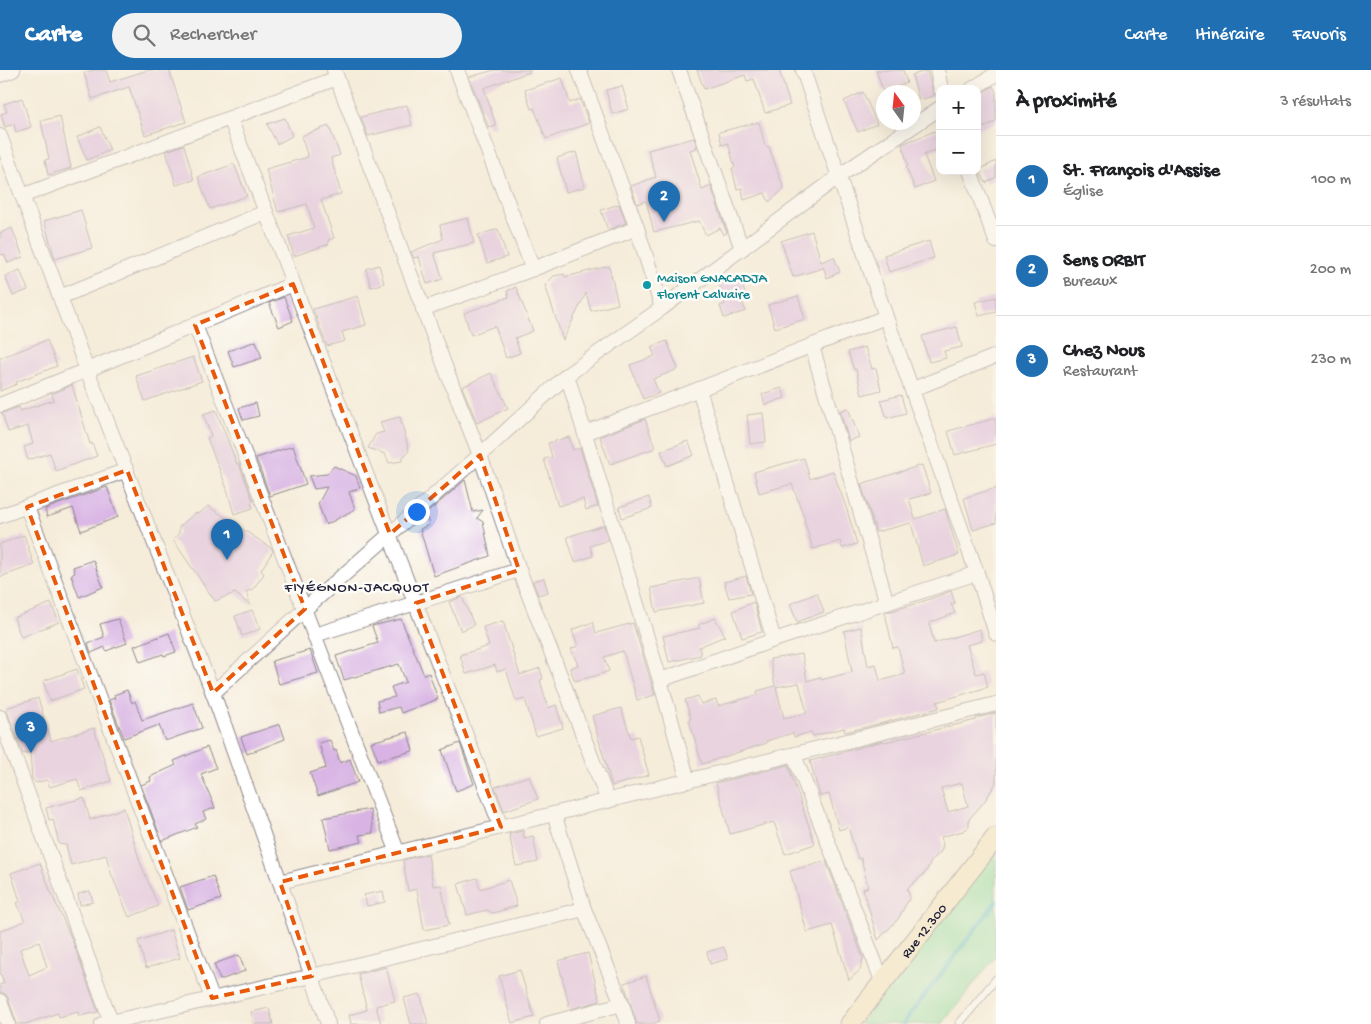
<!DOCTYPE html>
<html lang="fr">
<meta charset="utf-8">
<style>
:root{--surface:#fff;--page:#f2f2f2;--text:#202124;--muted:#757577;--line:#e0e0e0;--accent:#1f6fb2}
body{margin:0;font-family:"Gochi Hand",sans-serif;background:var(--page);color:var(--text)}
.controls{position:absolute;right:15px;top:15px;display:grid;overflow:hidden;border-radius:10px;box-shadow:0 5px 20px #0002}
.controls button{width:45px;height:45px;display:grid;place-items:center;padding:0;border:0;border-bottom:1px solid var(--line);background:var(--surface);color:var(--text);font:25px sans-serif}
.compass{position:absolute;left:876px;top:15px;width:45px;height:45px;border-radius:50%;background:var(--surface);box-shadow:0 5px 20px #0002;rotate:345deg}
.you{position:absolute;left:416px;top:441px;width:18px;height:18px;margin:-12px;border:4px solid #fff;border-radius:50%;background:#1a73e8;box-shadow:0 0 0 8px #1a73e833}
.badge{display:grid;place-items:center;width:32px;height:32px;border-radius:50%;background:var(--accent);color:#fff;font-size:16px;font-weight:700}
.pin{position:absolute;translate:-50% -41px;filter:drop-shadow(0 1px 2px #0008)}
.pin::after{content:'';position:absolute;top:26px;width:18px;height:15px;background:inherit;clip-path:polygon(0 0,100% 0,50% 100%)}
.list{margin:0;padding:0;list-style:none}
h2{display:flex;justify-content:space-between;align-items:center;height:65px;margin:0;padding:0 20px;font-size:21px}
h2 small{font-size:16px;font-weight:400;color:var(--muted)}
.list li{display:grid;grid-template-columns:32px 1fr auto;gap:15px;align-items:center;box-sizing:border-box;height:90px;padding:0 20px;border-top:1px solid var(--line)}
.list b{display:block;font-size:19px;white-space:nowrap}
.list p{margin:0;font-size:16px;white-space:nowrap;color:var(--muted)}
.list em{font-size:16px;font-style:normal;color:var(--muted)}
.icon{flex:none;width:28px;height:28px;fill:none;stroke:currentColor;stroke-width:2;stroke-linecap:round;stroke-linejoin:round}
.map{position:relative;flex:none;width:996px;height:954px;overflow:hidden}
header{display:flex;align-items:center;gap:30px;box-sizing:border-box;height:70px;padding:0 25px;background:var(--accent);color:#fff}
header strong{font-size:24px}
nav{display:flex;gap:28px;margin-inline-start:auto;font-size:18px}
.search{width:350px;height:45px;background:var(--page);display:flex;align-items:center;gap:12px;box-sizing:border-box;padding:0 18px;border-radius:28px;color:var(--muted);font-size:19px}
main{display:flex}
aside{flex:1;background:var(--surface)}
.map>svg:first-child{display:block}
.green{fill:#8bdd9d;stroke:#56806c}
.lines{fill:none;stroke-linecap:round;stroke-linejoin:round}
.stream{stroke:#48b6c2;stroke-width:4}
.building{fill:#d8b3e4;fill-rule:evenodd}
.lane-casing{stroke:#8c878a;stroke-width:9}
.street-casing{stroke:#8c878a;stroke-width:16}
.secondary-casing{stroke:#8c878a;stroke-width:21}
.lane{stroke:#fff;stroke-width:7}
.street{stroke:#fff;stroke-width:14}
.secondary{stroke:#f7e8c3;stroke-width:19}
.marked{fill:none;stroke:#e8590c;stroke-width:4;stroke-dasharray:10 6;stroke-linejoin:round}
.culture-dot{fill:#0f9aa8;stroke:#fdfcf7;stroke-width:2}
.labels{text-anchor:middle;stroke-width:5;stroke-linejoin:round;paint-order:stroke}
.culture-label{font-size:14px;fill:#0d838f;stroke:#fdfcf7;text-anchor:start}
.street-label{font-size:14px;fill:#22223b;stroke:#fdfcf7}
.neighbourhood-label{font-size:15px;letter-spacing:1px;fill:#22223b;stroke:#fdfcf7}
</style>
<header>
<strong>Carte</strong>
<div class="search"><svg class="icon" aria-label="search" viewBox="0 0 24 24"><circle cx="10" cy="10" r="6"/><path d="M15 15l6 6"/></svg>Rechercher</div>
<nav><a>Carte</a><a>Itinéraire</a><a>Favoris</a></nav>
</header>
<main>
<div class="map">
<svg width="996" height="954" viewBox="0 0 996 954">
<rect width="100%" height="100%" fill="#fdfcf7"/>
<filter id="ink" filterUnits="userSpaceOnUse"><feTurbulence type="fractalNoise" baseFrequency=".02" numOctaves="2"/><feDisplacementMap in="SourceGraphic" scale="10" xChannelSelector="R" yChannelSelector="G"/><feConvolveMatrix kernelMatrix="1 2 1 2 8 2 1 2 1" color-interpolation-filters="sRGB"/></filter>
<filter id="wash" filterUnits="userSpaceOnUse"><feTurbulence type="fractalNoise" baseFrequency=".0096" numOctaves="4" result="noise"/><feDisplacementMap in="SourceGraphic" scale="20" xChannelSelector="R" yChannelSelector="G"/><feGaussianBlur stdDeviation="1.12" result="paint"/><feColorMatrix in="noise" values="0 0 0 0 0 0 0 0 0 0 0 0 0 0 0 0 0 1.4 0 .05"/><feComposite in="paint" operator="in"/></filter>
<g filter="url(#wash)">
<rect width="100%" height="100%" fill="#f6ecda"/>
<polygon class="green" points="996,780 996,886 942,954 859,954"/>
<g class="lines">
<polyline class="stream" points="903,954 996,832"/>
</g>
<g id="blocks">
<g class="building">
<polygon points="93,0 106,0 110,12 148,0 169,0 186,52 145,65 129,17 92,29 84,3"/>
<polygon points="495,0 530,0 530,2 484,18 496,56 489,58 469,7"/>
<polygon points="697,0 779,0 790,35 765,43 754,9 747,11 745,5 704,19"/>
<polygon points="876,0 903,0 907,13 883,21"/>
<polygon points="927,1 934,26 919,30 912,5"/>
<polygon points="562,8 570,33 580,29 589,53 546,69 534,38 531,39 525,20"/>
<polygon points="622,16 629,39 612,44 606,20"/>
<polygon points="993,16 996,22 996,51 977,61 977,26"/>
<polygon points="863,22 877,54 858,62 844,31"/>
<polygon points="22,28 31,57 16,62 14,54 5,57 1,44 7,42 4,34"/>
<polygon points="407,35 412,55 368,66 361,47"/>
<polygon points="60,46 71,98 48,105 45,90 49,89 41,51"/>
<polygon points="285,48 292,66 277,74 267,54"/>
<polygon points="759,52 765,76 769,77 784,119 769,132 765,123 744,130 742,118 737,119 732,98 735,98 728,73 722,75 719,62"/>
<polygon points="329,56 340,85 331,88 341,124 321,130 334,168 328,170 329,174 294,186 288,166 314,158 307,134 278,142 266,99 308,87 301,66"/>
<polygon points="100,57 110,80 87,90 77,67"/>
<polygon points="940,59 940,78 924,85 934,111 915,119 906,97 908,96 902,74"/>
<polygon points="694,68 697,78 690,80 702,120 711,116 727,163 723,165 720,158 706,165 699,151 654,162 646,131 637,134 631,116 656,107 648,80"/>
<polygon points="184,75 194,110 176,115 166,81"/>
<polygon points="576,82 585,117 566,122 557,88"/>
<polygon points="996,91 996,107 986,113 979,100"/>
<polygon points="234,94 247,126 210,139 198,107"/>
<polygon points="619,134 626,153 608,160 601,140"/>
<polygon points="81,140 92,178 55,189 44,151"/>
<polygon points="468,148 474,173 434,183 443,209 427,214 419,187 414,188 411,182 443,169 440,155"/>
<polygon points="12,158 23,187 8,193 4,184 0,185 0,163"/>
<polygon points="498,159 507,187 487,193 478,165"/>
<polygon points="812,161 821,192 834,187 840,202 827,208 823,196 823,198 793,207 781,171"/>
<polygon points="929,171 934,188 889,202 884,185"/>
<polygon points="379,195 384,213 371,217 366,199"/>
<polygon points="609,196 618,234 591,241 586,223 563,270 545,215 554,206 564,204 565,207"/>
<polygon points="20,200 28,220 13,226 5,206"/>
<polygon points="741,208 746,228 741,229 746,241 724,248 720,236 725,234 719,213"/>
<polygon points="516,217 533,261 515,268 520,283 506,288 495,256 471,265 464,243 509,227 507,221"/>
<polygon points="358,226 366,255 342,262 345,271 327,276 313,239"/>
<polygon points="798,226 805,249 775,258 768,235"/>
<polygon points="284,227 293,251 279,257 269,233"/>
<polygon points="996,227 996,242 979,246 975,232"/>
<polygon points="957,257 962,277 944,281 946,288 929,292 922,266"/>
<polygon points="47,270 57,296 16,312 17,314 0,321 0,288"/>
<polygon points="256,271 262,288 234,297 228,281"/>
<polygon points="667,271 678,299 653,309 659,323 643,329 630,295 655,286 651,277"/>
<polygon points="865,277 872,299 876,298 881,320 862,325 856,299 854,300 848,282"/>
<polygon points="193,287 202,311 145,331 136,306"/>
<polygon points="491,303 508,338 477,353 462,317"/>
<polygon points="72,315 90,374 92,373 97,386 56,401 50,383 28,390 24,377 33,374 28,356 8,362 2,343 19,337 20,341 54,330 52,324"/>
<polygon points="782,318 785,328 765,335 762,324"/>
<polygon points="901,325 906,343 887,348 881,330"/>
<polygon points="256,333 259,346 243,350 239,338"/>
<polygon points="848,338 859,367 849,371 840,341"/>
<polygon points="216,340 237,394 239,394 253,431 251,432 253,438 234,444 226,416 207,368 211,366 203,344"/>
<polygon points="763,343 766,372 750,374 747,345"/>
<polygon points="400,347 409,381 402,388 402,391 389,393 385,384 368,378 376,364 384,362 380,352"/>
<polygon points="996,348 996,374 955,385 948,361"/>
<polygon points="645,349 655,378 610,394 600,367"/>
<polygon points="569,367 573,380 580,378 598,436 586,440 583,429 558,436 544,389 552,387 548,373"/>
<polygon points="688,371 694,385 667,396 661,381"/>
<polygon points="293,376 306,414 270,426 256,388"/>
<polygon points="804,388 810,409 833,401 848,443 857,474 842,478 840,471 813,479 804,450 805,450 792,414 759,423 754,402"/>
<polygon points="922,395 931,423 909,429 915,449 945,439 959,485 923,496 911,453 876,462 861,414"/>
<polygon points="334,396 356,406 360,418 349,422 355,439 326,455 318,434 327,417 314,419 309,406 327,404"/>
<polygon points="465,410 473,442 483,440 477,448 483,452 490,486 434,506 420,459 429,455 426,444"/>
<polygon points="107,417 118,447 81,461 73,438 47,447 45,439"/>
<polygon points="996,418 996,453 973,460 964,428"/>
<polygon points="649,427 652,438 622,448 619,437"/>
<polygon points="208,436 271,478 273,481 261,500 264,504 253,519 246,522 251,536 235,523 215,531 173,470 179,463 179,457 194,444 200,443"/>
<polygon points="604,455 608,470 590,476 593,486 575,492 567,467"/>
<polygon points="24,465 34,495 0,507 0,474"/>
<polygon points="93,490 103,517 79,527 71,505 75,503 73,497"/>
<polygon points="746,506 751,524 729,528 724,512"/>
<polygon points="544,508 548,522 538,525 533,511"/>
<polygon points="699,508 704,533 656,542 651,518"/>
<path d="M 951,521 L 955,533 L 951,534 L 955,543 L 929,553 L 934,573 L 980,559 L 982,571 L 967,575 L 976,604 L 984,602 L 988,617 L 937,632 L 939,638 L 879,654 L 845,662 L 844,658 L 813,666 L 811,662 L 794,667 L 793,663 L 766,671 L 767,673 L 702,694 L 689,650 L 691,649 L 685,630 L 698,626 L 701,634 L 716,630 L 718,636 L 758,625 L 757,621 L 775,616 L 770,589 L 802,584 L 807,611 L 820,607 L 821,610 L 852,602 L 844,561 L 861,557 L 868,596 L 876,594 L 880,611 L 905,604 L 898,577 L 893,578 L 885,543 L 924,531 ZM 799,613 L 807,643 L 784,648 L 776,617 Z"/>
<polygon points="817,523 824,542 797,552 790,534"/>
<polygon points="462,527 474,555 461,561 449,532"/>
<polygon points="754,532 762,562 742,568 733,541"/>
<polygon points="51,533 59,552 21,567 14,548"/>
<polygon points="252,540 260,559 242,566 235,546"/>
<polygon points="715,548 725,566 699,577 701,585 669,592 663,566 700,558 698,555"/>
<polygon points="118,549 127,573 106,581 105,577 91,583 88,573 104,567 100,554"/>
<polygon points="401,549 424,605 429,603 438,629 401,643 399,637 379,642 377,631 395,627 391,617 406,612 399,594 344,610 336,586 378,573 372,556"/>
<polygon points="503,551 520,605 540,598 543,609 540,610 548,638 556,635 563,658 536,666 525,629 516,631 506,599 497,602 495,595 466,604 460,585 489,576 483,557"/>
<polygon points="593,552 596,563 633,553 655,625 637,630 623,581 604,587 609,601 595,606 575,611 570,598 578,595 571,579 578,576 572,560"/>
<polygon points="169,563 176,582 164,586 163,584 140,592 134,576"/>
<polygon points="310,580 318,603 279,614 272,591"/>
<polygon points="77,599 84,619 50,631 43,611"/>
<polygon points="127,620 132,633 135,631 142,650 193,633 202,658 165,671 159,655 124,668 109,630 115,628 114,625"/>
<polygon points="38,628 51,671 94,658 111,711 81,721 77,709 50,717 47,710 36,713 32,709 30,682 23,684 6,638"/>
<polygon points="621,638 631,668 638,666 649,705 612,716 592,646"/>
<path d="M 996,643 L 996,713 L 984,732 L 969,749 L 969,757 L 963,761 L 941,767 L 943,776 L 940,783 L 932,790 L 925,803 L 907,819 L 910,827 L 898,849 L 878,870 L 863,819 L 868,817 L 861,788 L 858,789 L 848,757 L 839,760 L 829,724 L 820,726 L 810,691 L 883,671 L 885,672 L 976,650 L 976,648 ZM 962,713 L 968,736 L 948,742 L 941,718 Z"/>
<polygon points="280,654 285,669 247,684 241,667"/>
<polygon points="408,662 413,681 378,690 371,672"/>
<polygon points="330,670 334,681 336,680 340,693 350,689 358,712 318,726 310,703 326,698 319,673"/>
<polygon points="460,673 474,714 456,721 442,680"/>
<polygon points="207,677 216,698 201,704 215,738 203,742 206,749 195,754 197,757 162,771 141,715 151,711 150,707 176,695 174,691"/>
<polygon points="788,695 815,774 785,784 774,752 730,764 716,713"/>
<polygon points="529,706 538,729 504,741 495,717"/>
<polygon points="84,728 90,750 124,738 140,792 158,836 129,847 111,803 106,785 71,795 66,775 59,774 53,749 49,750 46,738"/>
<polygon points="370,739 373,763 359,765 362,772 330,779 323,748"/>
<polygon points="523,761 524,768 533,766 538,792 516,796 509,764"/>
<polygon points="428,784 433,816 441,815 449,855 424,860 417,819 408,821 403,790"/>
<polygon points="826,791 863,888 860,900 849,910 832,855 807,862 790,801"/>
<path d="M 40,793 L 50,820 L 73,872 L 98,942 L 79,946 L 78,942 L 59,947 L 58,943 L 25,954 L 17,954 L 8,928 L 5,924 L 0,922 L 0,914 L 4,914 L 0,902 L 0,861 L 25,851 L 17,833 L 20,831 L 11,803 ZM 39,871 L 47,897 L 29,905 L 20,879 Z"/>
<polygon points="213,806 221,829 188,840 180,817"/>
<polygon points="477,808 480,819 509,810 517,836 493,843 487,840 467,845 458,814"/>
<polygon points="90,821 93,832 80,835 78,824"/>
<polygon points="383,821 385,832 367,836 364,825"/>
<polygon points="171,860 180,888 146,898 138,871"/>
<polygon points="724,877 728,889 710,894 707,882"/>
<polygon points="588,883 600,931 570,939 558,891"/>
<polygon points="239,885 245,901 220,910 214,894"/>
<polygon points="386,897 395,931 376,936 381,954 351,954 349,945 367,940 358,904"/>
<polygon points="520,900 534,947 512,953 499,906"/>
<polygon points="646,906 660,951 652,954 637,954 624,913"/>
<polygon points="420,924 428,954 411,954 404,928"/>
<polygon points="269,938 273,954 254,954 251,942"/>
</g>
</g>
</g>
<g filter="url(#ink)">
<use href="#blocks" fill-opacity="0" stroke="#8c878a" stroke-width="1"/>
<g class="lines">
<g class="lane-casing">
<polyline id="lane" points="959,954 996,909"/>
</g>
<g class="street-casing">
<g id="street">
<polyline points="334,0 447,302 480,385 519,500 564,615 608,731"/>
<polyline points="457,0 533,199"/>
<polyline points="579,0 637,158 662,238"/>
<polyline points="679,0 742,179"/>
<polyline points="803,0 886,247 977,503 996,564"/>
<polyline points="937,0 941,19"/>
<polyline points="0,5 13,0"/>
<polyline points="972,19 996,4"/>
<polyline points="230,48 501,757"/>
<polyline points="0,66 87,300 213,623 280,812 328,954"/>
<polyline points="970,101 996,171"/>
<polyline points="22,126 337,8"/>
<polyline points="60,227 266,142"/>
<polyline points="423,239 533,199 637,158"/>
<polyline points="195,255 398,783"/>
<polyline points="812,276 887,533"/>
<polyline points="567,305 660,610 688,711"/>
<polyline points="699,319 774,570"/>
<polyline points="913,319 996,286"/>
<polyline points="0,335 87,300 293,214"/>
<polyline points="585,363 886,247"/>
<polyline points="27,437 212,928"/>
<polyline points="0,446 127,400"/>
<polyline points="315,565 519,500"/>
<polyline points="660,610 774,570 977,503"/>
<polyline points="213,623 305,539 480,385 567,305 662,238 839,106 940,38"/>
<polyline points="0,647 111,952"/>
<polyline points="794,685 883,913"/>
<polyline points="554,744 584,839 622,934 628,954"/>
<polyline points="280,812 996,634"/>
<polyline points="0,931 8,954"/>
<polyline points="102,954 312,906 584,839"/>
<polyline points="547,954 622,934"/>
</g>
</g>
<g class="secondary-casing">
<g id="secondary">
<path id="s1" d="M 850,954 L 996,767"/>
</g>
</g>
<use href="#lane" class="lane"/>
<use href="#street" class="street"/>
<use href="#secondary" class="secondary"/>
</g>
</g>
<path d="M0 0H996V954H0ZM 293,214 L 390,464 L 480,385 L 519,500 L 416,533 L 501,757 L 280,812 L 312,906 L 212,928 L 27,437 L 127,400 L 213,623 L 305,539 L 195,255 Z" fill="#f6ecda" fill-opacity=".55" fill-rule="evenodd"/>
<path class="marked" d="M 293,214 L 390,464 L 480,385 L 519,500 L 416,533 L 501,757 L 280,812 L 312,906 L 212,928 L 27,437 L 127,400 L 213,623 L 305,539 L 195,255 Z"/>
<circle class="culture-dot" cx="647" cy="215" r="5"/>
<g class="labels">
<g class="culture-label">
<text x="657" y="212">Maison GNACADJA<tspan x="657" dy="16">Florent Calvaire</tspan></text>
</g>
<g class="street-label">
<text dy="5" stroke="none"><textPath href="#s1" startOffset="119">Rue 12.300</textPath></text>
</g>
<g class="neighbourhood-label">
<text x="357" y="521">FIYÉGNON-JACQUOT</text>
</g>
</g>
</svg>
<div class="controls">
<button>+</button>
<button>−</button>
</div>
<svg class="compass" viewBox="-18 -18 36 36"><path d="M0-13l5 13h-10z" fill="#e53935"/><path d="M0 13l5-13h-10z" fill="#757577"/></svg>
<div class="you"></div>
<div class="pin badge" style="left:227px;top:490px">1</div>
<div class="pin badge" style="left:664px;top:152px">2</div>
<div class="pin badge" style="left:31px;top:683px">3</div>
</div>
<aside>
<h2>À proximité<small>3 résultats</small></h2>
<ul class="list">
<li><span class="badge">1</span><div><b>St. François d'Assise</b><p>Église</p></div><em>100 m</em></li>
<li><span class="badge">2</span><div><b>Sens ORBIT</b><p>Bureaux</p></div><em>200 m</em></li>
<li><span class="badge">3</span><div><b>Chez Nous</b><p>Restaurant</p></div><em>230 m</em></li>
</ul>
</aside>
</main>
